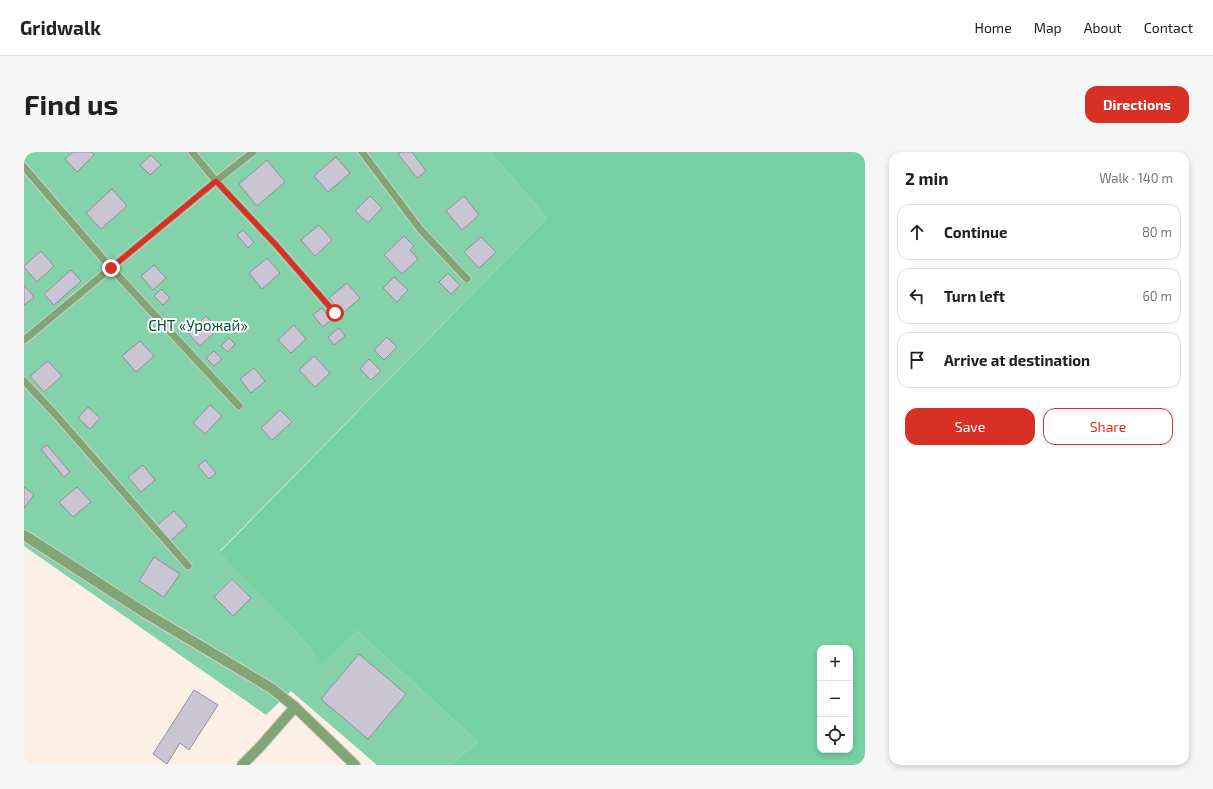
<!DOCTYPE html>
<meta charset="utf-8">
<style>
:root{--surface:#fff;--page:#f6f6f6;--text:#202124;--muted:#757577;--line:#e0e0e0;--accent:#d93025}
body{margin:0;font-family:"Exo 2",sans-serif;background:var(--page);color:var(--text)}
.controls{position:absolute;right:12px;bottom:12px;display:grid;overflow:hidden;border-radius:8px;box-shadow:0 2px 6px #0003}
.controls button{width:36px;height:36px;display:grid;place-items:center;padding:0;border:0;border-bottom:1px solid var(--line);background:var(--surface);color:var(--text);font:20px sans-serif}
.stop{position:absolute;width:12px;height:12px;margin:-9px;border:3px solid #d93025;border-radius:50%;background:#fff}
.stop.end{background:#d93025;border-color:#fff;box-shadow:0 1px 4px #0008}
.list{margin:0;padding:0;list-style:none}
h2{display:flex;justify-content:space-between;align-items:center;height:52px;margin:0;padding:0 16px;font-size:17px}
h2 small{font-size:13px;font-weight:400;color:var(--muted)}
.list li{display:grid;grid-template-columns:26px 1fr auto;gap:12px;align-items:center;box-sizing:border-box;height:56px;margin:0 8px 8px;padding:0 8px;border:1px solid var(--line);border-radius:12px}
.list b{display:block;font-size:15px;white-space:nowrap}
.list em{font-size:13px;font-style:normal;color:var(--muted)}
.actions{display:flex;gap:8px;padding:12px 16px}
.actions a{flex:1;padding:9px 0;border:1px solid var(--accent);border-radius:12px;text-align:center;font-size:14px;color:var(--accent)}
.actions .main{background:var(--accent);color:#fff}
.icon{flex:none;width:22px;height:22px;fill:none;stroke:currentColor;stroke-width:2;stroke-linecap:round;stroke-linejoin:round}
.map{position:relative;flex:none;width:841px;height:613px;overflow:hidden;border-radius:12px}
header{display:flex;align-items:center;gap:24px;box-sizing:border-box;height:56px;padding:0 20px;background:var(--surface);border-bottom:1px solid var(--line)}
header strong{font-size:19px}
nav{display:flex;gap:22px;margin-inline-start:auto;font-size:14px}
.intro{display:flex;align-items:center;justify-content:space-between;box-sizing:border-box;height:96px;padding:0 24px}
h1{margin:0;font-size:28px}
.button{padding:10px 18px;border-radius:12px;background:var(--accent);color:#fff;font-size:14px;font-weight:700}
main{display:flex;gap:24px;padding:0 24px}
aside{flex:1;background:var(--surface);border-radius:12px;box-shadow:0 2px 6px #0003}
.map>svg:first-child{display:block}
.green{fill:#84d2a9}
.forest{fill:#76d2a3;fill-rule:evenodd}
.building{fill:#cac5d3;stroke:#948f9c}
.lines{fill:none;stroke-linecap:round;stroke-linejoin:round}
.service-casing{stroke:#d9cdc4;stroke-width:9}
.minor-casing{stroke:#d9cdc4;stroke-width:12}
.service{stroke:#7fa578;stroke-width:7}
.minor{stroke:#7fa578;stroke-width:10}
.route{stroke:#d93025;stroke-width:5}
.labels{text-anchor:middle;stroke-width:4;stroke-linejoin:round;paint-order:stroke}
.park-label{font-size:15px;fill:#065235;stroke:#fff}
</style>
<header>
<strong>Gridwalk</strong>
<nav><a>Home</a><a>Map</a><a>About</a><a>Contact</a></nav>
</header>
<div class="intro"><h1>Find us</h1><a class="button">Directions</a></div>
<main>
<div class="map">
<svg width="841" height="613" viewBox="0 0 841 613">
<rect width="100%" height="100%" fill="#fcefe5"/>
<polygon class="green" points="0,0 466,0 523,66 196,399 286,495 295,513 333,479 454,590 426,613 353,613 267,539 242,563 0,394"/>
<path class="forest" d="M 466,0 L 841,0 L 841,613 L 426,613 L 454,590 L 333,479 L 295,514 L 286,495 L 196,400 L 523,66 ZM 796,496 L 826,496 L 826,598 L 796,598 Z"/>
<g class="building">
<polygon points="49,0 67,0 70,3 53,20 41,7"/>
<polygon points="377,0 388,0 402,19 393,26 374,2"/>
<polygon points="127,3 137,13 126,23 116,13"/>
<polygon points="312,5 326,21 304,40 290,24"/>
<polygon points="243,8 261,30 233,54 215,32"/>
<polygon points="88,37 103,54 77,77 62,61"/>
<polygon points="346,44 358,56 344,71 331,59"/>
<polygon points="440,44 455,63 438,78 422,59"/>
<polygon points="295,73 308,88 291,104 277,88"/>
<polygon points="219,78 230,90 224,96 213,83"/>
<polygon points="380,84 390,94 386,98 394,107 378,122 360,103"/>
<polygon points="457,85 472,100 455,116 440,100"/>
<polygon points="17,99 30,114 13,130 0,115 0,114"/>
<polygon points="243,106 256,121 238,137 225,121"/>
<polygon points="130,113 142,126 129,138 117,124"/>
<polygon points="47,118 57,129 30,153 20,142"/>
<polygon points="424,121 436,133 427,142 415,130"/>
<polygon points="370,125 384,138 373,150 359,136"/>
<polygon points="323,131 336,146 318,162 305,146"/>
<polygon points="0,133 10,145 0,153"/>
<polygon points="137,137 146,146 139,153 130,144"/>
<polygon points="298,156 307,168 299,175 289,163"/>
<polygon points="182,164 194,177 176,194 164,181"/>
<polygon points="270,173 282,187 267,201 254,188"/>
<polygon points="315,176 321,184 310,193 304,185"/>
<polygon points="363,185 373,195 360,208 350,198"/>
<polygon points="205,186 211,192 204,200 197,194"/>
<polygon points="116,189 130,204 112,220 98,204"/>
<polygon points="190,199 198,207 190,214 182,206"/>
<polygon points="290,204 306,221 291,235 275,218"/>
<polygon points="345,207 357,219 347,228 336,217"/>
<polygon points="24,209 38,224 20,240 6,224"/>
<polygon points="230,216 241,229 227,241 216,227"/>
<polygon points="186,253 198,264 181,282 169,271"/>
<polygon points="64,255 76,266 66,277 54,266"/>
<polygon points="256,258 268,270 248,288 237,276"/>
<polygon points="23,293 46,320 40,325 17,297"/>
<polygon points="181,308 192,321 185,327 174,314"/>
<polygon points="119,313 131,328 117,340 104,325"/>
<polygon points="0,335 10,343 0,356"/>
<polygon points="53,335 67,350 49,365 35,350"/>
<polygon points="150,359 163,374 145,390 132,374"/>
<polygon points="130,405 156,422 140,445 115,429"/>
<polygon points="208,427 227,446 209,464 190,445"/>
<polygon points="335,502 382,542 344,587 297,547"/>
<polygon points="170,538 194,553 165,598 156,591 143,612 129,602"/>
</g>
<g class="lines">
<g class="service-casing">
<g id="service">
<polyline points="168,0 192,29 252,93 311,161"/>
<polyline points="338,0 396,77 443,127"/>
<polyline points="0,15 87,116 215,254"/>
<polyline points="0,188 192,29 229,0"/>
<polyline points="0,229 31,262 164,414"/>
</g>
</g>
<g class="minor-casing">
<g id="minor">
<polyline points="0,383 123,462 247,536 271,555 331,613"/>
<polyline points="218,613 235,596 271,555"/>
</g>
</g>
<use href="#service" class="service"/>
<use href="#minor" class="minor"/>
</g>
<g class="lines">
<polyline class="route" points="87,116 192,29 252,93 311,161"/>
</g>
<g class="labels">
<g class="park-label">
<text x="174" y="179">СНТ «Урожай»</text>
</g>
</g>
</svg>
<div class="controls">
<button>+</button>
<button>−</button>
<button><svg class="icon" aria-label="locate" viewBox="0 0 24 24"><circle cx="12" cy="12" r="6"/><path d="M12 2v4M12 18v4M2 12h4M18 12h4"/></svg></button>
</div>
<div class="stop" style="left:311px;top:161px"></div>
<div class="stop end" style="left:87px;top:116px"></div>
</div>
<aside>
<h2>2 min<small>Walk · 140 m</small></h2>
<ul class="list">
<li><svg class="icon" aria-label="ahead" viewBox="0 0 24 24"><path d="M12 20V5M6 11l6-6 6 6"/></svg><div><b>Continue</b></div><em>80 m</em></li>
<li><svg class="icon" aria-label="left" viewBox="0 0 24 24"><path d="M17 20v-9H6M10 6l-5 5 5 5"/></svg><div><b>Turn left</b></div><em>60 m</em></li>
<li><svg class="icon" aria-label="arrive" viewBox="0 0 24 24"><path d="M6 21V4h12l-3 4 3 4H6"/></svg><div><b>Arrive at destination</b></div></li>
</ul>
<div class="actions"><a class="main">Save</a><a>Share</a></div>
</aside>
</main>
